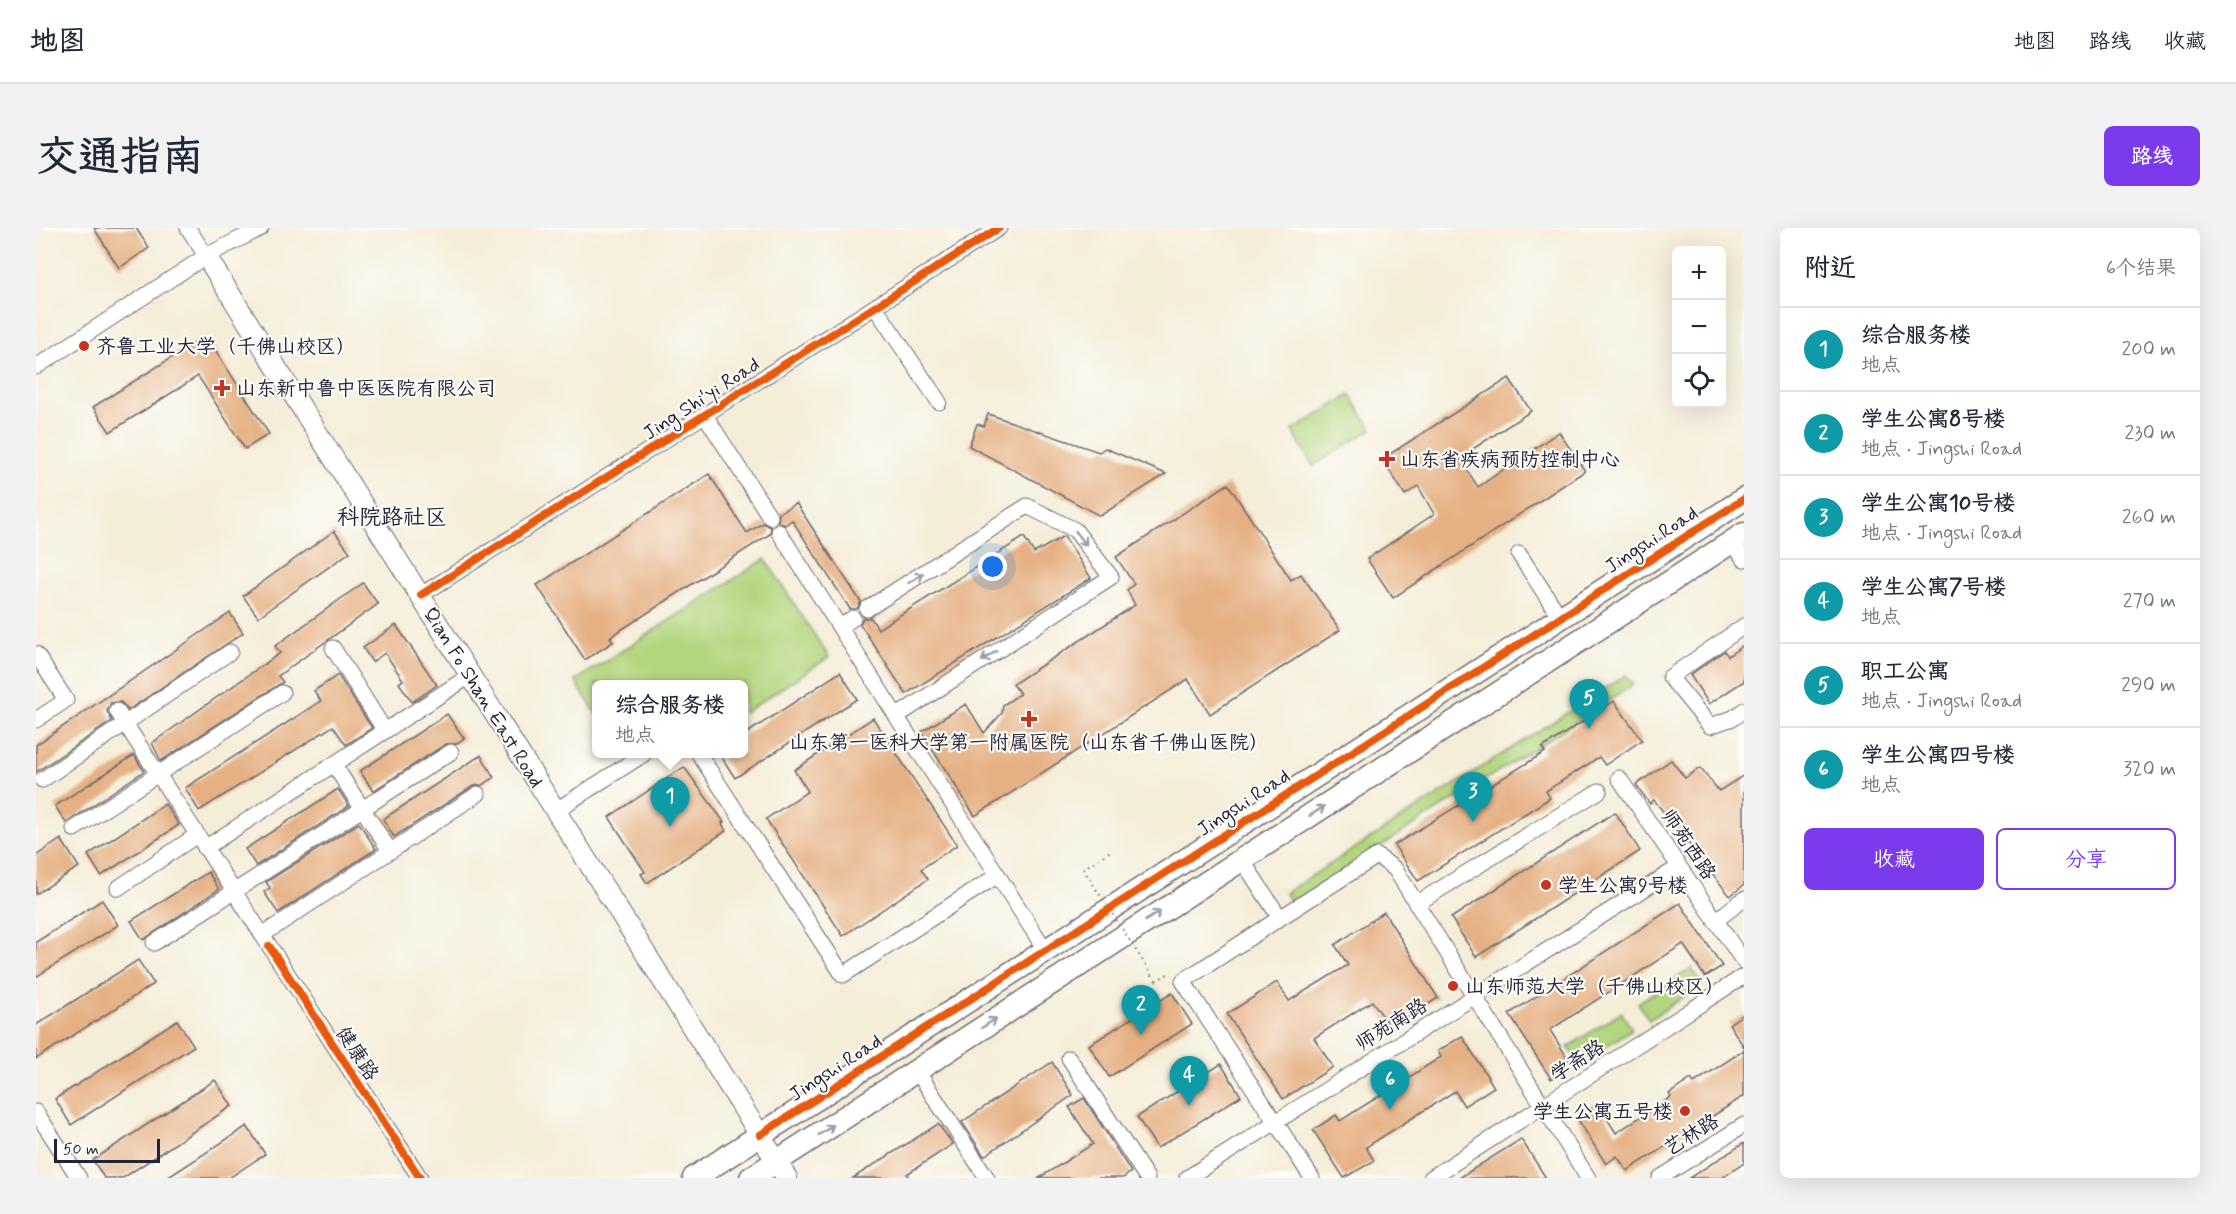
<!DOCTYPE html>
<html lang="zh">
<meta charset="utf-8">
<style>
:root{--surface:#fff;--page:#f2f2f3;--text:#1f2937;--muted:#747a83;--line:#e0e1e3;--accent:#7c3aed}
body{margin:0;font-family:Mynerve,"LXGW WenKai TC",sans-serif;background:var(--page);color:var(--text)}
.controls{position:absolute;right:18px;top:18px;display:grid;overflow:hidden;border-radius:9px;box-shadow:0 6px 24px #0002}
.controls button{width:54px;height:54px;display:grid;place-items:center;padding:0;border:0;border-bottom:2px solid var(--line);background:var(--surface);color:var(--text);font:30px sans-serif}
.scale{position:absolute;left:18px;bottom:15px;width:106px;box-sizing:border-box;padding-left:6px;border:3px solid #22223b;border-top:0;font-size:16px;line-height:21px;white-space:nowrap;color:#22223b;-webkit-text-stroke:4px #fdfcf7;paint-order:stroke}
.you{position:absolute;left:957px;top:339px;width:21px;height:21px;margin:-15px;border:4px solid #fff;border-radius:50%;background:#1a73e8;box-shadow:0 0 0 9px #1a73e833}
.badge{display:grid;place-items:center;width:39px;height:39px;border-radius:50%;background:var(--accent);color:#fff;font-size:20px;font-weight:700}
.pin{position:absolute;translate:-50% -50px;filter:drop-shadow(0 2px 3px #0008)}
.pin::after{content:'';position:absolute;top:32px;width:21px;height:18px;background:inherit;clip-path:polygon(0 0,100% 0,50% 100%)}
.popup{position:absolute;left:556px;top:452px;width:156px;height:78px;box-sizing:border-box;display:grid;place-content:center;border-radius:9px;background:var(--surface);filter:drop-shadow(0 2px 4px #0005);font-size:20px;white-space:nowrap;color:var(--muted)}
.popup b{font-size:22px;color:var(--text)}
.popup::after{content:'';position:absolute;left:50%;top:100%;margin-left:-12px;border:12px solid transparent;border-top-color:var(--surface)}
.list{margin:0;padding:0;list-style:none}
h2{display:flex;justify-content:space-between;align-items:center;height:78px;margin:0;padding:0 24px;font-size:26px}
h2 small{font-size:20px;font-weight:400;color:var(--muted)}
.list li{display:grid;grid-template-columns:39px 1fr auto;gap:18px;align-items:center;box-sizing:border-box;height:84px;padding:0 24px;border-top:2px solid var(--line)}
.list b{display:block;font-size:22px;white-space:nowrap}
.list p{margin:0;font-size:20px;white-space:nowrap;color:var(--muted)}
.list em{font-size:20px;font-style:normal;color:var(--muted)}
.actions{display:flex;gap:12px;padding:18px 24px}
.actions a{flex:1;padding:14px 0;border:2px solid var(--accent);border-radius:9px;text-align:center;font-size:21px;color:var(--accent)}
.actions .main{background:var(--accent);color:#fff}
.icon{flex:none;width:33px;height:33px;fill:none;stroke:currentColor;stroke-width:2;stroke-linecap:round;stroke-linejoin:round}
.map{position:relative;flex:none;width:1708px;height:950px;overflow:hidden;border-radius:9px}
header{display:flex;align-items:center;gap:36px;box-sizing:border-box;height:84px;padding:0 30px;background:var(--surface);border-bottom:2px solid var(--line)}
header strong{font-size:28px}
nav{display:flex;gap:33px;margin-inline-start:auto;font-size:21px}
.intro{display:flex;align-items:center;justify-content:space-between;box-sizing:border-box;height:144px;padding:0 36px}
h1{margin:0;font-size:42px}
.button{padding:15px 27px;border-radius:9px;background:var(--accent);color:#fff;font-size:21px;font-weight:700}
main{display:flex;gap:36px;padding:0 36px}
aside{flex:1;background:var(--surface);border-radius:9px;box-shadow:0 6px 24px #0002}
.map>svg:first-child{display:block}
.green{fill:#b2d57d;stroke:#6a7c5c;stroke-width:1.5}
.building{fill:#e5b083}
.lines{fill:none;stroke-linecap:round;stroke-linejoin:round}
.minor-casing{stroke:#6c6972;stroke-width:17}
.major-casing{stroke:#6c6972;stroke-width:22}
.highway-casing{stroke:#6c6972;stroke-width:25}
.path{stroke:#6c6972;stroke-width:2;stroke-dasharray:1.5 4.5;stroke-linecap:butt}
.minor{stroke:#fff;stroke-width:15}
.major{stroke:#fff;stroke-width:20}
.highway{stroke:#fff;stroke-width:22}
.path-bridge{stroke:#6c6972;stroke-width:2;stroke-dasharray:1.5 4.5;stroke-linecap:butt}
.cycleway-casing{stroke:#fdfcf7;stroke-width:11}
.cycleway{stroke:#e8590c;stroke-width:8}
.oneway{stroke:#9c9ca7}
.poi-dot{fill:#c8321e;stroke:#fdfcf7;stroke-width:2}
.labels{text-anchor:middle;stroke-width:4.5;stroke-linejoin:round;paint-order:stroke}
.poi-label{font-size:20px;fill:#22223b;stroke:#fdfcf7;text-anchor:start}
.street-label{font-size:20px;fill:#22223b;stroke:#fdfcf7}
.quarter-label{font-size:22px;fill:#22223b;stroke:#fdfcf7}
</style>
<header>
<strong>地图</strong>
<nav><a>地图</a><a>路线</a><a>收藏</a></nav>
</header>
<div class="intro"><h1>交通指南</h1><a class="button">路线</a></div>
<main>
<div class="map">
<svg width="1708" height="950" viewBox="0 0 1708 950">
<rect width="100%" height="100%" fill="#fdfcf7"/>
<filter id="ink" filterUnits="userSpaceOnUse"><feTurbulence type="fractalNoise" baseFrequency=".0167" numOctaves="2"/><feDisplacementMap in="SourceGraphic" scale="12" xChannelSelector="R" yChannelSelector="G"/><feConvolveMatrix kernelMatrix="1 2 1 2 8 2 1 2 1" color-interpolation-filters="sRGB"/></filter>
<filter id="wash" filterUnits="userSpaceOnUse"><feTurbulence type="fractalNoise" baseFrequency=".008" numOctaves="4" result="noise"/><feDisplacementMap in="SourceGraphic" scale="24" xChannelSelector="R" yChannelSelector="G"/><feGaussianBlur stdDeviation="1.35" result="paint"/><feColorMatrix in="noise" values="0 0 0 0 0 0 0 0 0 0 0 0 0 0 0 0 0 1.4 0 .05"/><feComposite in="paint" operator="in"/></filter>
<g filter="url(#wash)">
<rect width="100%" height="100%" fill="#f4edd8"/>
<g class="green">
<polygon points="1314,167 1336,201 1277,238 1256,203"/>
<polygon points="729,331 793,429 708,485 708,456 560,456 560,486 539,453"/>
<polygon points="1590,447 1597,457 1255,676 1249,665"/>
<polygon points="1656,740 1666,757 1613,792 1602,775"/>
<polygon points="1585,784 1596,801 1543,836 1532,819"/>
</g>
<g id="blocks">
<g class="building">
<polygon points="58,0 100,0 113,20 83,40"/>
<polygon points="165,111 167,116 173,112 233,206 209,221 162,148 74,204 57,179"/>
<polygon points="1473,150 1495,183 1423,230 1442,259 1523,204 1549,243 1357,370 1331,331 1398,286 1382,258 1369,267 1346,231"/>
<polygon points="952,186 1063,224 1069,220 1130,246 1064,288 933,218 941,196 948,198"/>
<polygon points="673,246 711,305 727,295 735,299 734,306 574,409 577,414 549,432 501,357"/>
<polygon points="1192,256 1255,352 1265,346 1304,402 1174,486 1152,451 939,588 885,504 930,476 948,505 966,485 967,477 984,466 977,456 1099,377 1091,362 1098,356 1080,329"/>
<polygon points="760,275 825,374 821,381 814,381 756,292 749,297 742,294 743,285"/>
<polygon points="298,303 314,324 222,389 207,368"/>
<polygon points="1028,308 1055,350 870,466 824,396 827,390 835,390 842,401 988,309 998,325"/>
<polygon points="327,355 342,376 242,448 247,454 125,533 116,515 244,425 239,418"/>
<polygon points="194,385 207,405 92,482 85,474 75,475 71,483 76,493 0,544 0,517"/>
<polygon points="360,397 401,457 376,474 363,455 367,452 349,425 336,434 327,420"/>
<polygon points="1708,417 1708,453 1673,476 1654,447 1688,423 1692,428"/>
<polygon points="804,444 821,471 699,550 683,525 708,525 708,507"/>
<polygon points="302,447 336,500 310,517 297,498 163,583 149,560 285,473 278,463"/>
<polygon points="1578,473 1606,512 1569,537 1563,529 1510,563 1514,570 1382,653 1358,617 1509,524 1506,520"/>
<polygon points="411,486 428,510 420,516 410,516 337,563 324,543"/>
<polygon points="837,490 921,617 885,641 892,651 807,708 730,591 772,563 758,542"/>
<polygon points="98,527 108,543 30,595 19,578"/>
<polygon points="445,527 458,550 446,557 437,558 358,609 347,591"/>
<polygon points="1635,532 1649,550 1664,540 1683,563 1708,547 1708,657 1694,668 1618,572 1614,576 1600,557"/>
<polygon points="648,539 688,594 686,595 690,603 611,655 605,646 609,644 573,589"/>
<polygon points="302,561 313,578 220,638 209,621"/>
<polygon points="129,576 143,597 65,648 52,627"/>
<polygon points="1579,584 1604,623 1440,729 1415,690"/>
<polygon points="323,595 340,621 242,685 228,664 234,660 230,654"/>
<polygon points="25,611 43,639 0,666 0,628"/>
<polygon points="172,644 183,661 107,712 95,693"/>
<polygon points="66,672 82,697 0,749 0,714"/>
<polygon points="1644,675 1686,738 1669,749 1647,716 1514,802 1536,837 1515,851 1473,786"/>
<polygon points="1348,684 1402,770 1355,800 1336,773 1278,810 1297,839 1247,871 1191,786 1241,754 1253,773 1312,737 1299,717"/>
<polygon points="102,732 118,756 0,831 0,797"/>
<polygon points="1136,765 1156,796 1073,849 1053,817"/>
<polygon points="1708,786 1708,819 1693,796"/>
<polygon points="141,792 158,818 35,897 19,871"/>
<polygon points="1426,808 1458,859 1428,878 1419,863 1330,919 1338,933 1308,950 1277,902 1300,887 1304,893 1405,829 1402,823"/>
<polygon points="1708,822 1708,868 1591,943 1581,928 1570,936 1541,890 1562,876 1580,905 1635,869 1633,866 1655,851 1658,855"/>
<polygon points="1016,834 1037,867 948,928 926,894"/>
<polygon points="1185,836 1205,868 1121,920 1101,889"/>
<polygon points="179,852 196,878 87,950 68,950 57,932"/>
<polygon points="1048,870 1095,944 1087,950 1003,950 1057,916 1033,879"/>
<polygon points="902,896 917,916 871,946 874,950 817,950"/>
<polygon points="211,898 229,926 193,950 131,950"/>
<polygon points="1485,911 1510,950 1423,950"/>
<polygon points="1708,915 1708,935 1686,950 1653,950"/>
</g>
</g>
</g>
<g filter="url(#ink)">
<use href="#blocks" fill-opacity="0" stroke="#6c6972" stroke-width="1.5"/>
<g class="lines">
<g class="minor-casing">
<g id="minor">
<polyline points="152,0 170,28"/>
<polyline points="839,79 903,174"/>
<polyline points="0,139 170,28 225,0"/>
<polyline points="669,187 734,289"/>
<polyline points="743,304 1010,723"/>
<polyline points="1696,314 1708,331"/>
<polyline points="1483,326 1524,389"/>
<polyline points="385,367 963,0"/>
<polyline points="831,381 991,278 1039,302 1075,349 861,488"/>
<polyline points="1708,398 1634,449 1674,498 1697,490 1708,482"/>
<polyline points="804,399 817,390"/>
<polyline points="297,420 349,503"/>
<polyline points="0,426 30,472 0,492"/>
<polyline points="81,483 384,950"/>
<polyline points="663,526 807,747 962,647"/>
<polyline points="298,537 354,623"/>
<polyline points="1583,550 1708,734"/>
<polyline points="6,552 194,424"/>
<polyline points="519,583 608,526"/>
<polyline points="38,601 246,465"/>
<polyline points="169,620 435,447"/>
<polyline points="1206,632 1244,690 1147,753 1276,950"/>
<polyline points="82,660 161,607"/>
<polyline points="1380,676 1563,563"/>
<polyline points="1244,690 1341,628 1359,641 1552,950"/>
<polyline points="1679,693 1708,671"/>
<polyline points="226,707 442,566"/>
<polyline points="118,715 415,524"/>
<polyline points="1033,830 1111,950"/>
<polyline points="881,843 951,950"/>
<polyline points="0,884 43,950"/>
<polyline points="1151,950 1643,639"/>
<polyline points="1395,950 1708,748"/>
<polyline points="1624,950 1708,897"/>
</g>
</g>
<g class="major-casing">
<polyline id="major" points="170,28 751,950"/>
</g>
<g class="highway-casing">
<g id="highway">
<polyline points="658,950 1708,271"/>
<polyline points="715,950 1708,306"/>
</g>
</g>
<g class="path">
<polyline points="1047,641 1076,622"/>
<polyline points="1120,753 1135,744"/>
</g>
<use href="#minor" class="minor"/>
<use href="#major" class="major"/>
<use href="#highway" class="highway"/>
<polyline class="path-bridge" points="1047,641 1120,753"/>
<g class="cycleway-casing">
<g id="cycleway">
<polyline points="385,367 963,0"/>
<polyline points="233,718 384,950"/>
<polyline points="724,907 1708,271"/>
</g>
</g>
<use href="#cycleway" class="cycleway"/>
</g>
<defs><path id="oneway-shaft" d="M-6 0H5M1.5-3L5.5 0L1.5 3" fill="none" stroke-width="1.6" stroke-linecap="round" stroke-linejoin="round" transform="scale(1.5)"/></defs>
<g class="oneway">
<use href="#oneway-shaft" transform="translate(1045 310) rotate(52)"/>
<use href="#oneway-shaft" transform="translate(880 350) rotate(-33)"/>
<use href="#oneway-shaft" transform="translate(953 428) rotate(147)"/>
<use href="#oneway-shaft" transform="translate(1281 583) rotate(-33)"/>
<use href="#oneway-shaft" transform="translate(1117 688) rotate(-32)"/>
<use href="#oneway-shaft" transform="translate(953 795) rotate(-33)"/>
<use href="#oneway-shaft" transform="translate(790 902) rotate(-33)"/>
</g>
</g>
<g class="poi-dot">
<circle cx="48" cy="118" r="6"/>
<path d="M183 151h6v6h6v6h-6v6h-6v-6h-6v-6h6z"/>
<path d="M1348 222h6v6h6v6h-6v6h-6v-6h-6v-6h6z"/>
<path d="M990 482h6v6h6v6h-6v6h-6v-6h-6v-6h6z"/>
<circle cx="1510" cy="657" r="6"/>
<circle cx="1417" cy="758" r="6"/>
<circle cx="1649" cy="883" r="6"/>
</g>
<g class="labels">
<g class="poi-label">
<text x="60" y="125">齐鲁工业大学（千佛山校区）</text>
<text x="200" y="167">山东新中鲁中医医院有限公司</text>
<text x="1364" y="238">山东省疾病预防控制中心</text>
<text x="993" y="521" text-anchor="middle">山东第一医科大学第一附属医院（山东省千佛山医院）</text>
<text x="1522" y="664">学生公寓9号楼</text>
<text x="1429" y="765">山东师范大学（千佛山校区）</text>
<text x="1637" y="890" text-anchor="end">学生公寓五号楼</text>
</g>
<g class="street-label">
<text transform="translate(665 170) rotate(-33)" y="7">Jing Shi'yi Road</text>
<text transform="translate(1615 311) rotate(-33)" y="7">Jingshi Road</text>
<text transform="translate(448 469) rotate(58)" y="7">Qian Fo Shan East Road</text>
<text transform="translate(1207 574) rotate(-33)" y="7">Jingshi Road</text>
<text transform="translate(1653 616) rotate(56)" y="7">师苑西路</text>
<text transform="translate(1355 796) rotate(-32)" y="7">师苑南路</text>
<text transform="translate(322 825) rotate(57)" y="7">健康路</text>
<text transform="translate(1541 832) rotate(-33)" y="7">学斋路</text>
<text transform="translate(799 839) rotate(-33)" y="7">Jingshi Road</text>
<text transform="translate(1655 906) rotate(-32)" y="7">艺林路</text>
</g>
<g class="quarter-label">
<text x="356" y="296">科院路社区</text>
</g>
</g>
</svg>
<div class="controls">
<button>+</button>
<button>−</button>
<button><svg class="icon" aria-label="locate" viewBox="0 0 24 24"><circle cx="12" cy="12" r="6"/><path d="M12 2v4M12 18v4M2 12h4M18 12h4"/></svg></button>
</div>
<div class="scale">50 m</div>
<div class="you"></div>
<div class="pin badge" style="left:634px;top:599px;background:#0f9aa8">1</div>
<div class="popup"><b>综合服务楼</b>地点</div>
<div class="pin badge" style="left:1105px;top:807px;background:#0f9aa8">2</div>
<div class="pin badge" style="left:1437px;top:594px;background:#0f9aa8">3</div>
<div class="pin badge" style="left:1153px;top:878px;background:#0f9aa8">4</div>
<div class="pin badge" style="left:1553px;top:501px;background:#0f9aa8">5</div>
<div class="pin badge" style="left:1354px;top:882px;background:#0f9aa8">6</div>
</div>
<aside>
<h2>附近<small>6个结果</small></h2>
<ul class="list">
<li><span class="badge" style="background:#0f9aa8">1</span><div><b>综合服务楼</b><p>地点</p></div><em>200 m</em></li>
<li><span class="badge" style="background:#0f9aa8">2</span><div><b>学生公寓8号楼</b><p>地点 · Jingshi Road</p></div><em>230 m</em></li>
<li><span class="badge" style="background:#0f9aa8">3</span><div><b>学生公寓10号楼</b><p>地点 · Jingshi Road</p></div><em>260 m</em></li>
<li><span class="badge" style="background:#0f9aa8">4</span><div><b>学生公寓7号楼</b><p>地点</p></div><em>270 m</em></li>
<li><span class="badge" style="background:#0f9aa8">5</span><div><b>职工公寓</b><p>地点 · Jingshi Road</p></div><em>290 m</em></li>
<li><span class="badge" style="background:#0f9aa8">6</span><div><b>学生公寓四号楼</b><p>地点</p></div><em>320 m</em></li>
</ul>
<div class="actions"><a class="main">收藏</a><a>分享</a></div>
</aside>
</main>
